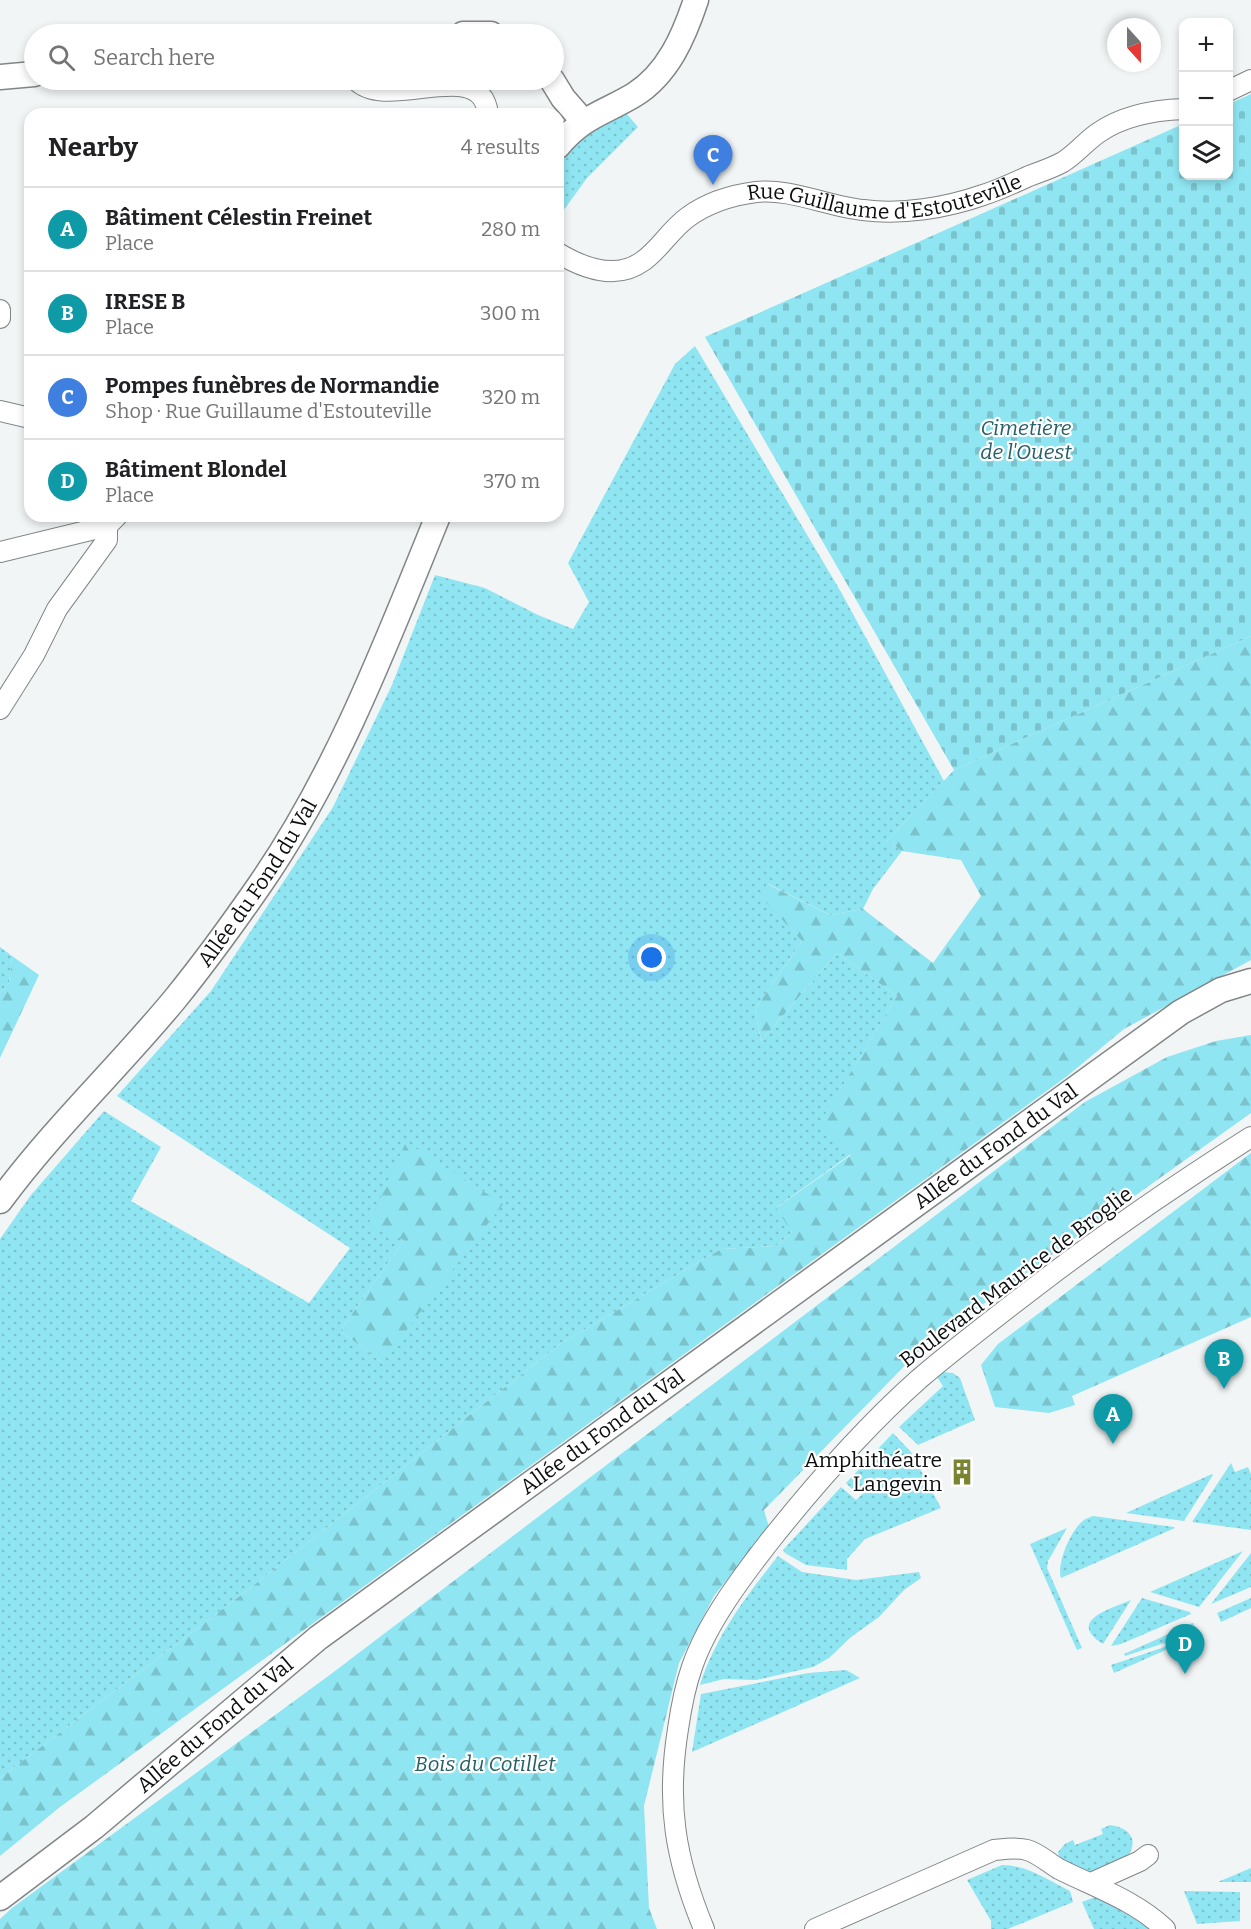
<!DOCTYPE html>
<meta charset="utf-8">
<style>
:root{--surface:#fff;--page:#f6f6f6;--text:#202124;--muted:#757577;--line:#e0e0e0;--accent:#7a832f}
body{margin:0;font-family:Bitter,serif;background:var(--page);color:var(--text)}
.controls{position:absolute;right:18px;top:18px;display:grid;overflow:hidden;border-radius:12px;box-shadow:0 3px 9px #0003}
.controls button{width:54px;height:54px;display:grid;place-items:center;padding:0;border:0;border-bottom:2px solid var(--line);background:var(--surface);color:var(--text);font:30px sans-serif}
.compass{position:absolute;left:1107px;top:18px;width:54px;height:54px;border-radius:50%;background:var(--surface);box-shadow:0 3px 9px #0003;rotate:159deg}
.you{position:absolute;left:652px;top:958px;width:21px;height:21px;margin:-15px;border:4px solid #fff;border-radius:50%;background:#1a73e8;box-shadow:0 0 0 9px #1a73e833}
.badge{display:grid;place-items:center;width:39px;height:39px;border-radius:50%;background:var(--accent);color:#fff;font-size:20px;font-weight:700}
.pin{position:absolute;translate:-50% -50px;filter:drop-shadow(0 2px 3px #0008)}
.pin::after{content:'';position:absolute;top:32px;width:21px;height:18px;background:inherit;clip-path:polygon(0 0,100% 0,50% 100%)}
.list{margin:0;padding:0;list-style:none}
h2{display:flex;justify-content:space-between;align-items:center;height:78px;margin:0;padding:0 24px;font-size:26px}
h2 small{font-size:20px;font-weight:400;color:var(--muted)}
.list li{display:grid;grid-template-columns:39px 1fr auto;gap:18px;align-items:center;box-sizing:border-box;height:84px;padding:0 24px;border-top:2px solid var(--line)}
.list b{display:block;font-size:22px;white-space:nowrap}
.list p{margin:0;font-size:20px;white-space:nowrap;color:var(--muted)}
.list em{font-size:20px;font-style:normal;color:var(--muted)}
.icon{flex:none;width:33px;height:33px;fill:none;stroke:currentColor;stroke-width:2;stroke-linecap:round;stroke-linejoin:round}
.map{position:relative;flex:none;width:1251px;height:1929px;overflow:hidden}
.search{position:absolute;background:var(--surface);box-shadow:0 3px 9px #0003;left:24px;top:24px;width:540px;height:66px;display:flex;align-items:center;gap:15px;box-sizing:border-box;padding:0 21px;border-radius:33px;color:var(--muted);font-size:22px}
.panel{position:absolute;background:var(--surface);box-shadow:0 3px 9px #0003;left:24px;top:108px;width:540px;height:414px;border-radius:18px}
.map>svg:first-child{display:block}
.grass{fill:url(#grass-dots);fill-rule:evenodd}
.forest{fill:url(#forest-firs)}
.cemetery{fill:url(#cemetery-stones)}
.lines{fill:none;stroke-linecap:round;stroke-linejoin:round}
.minor-casing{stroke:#828586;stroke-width:22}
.tertiary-casing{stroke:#828586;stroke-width:27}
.minor{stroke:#fff;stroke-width:20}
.tertiary{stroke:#fff;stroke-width:24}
.labels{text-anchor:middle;stroke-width:4.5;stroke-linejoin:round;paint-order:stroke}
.street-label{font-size:21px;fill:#0c0d0e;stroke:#fff}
.park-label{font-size:21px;font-style:italic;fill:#265f66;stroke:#fff}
.poi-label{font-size:21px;fill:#0c0d0e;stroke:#fff;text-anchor:end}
</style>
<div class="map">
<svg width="1251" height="1929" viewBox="0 0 1251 1929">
<defs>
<pattern id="grass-dots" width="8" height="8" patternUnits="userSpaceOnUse" patternTransform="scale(1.5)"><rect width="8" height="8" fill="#8fe5f1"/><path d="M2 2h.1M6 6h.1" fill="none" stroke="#7ac3cd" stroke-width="1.8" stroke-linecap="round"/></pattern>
<pattern id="forest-firs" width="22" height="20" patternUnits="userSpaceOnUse" patternTransform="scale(1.5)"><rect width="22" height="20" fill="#8fe5f1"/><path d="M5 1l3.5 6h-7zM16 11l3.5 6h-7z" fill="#7ac3cd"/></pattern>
<pattern id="cemetery-stones" width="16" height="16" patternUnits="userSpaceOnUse" patternTransform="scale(1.5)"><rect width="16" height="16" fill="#8fe5f1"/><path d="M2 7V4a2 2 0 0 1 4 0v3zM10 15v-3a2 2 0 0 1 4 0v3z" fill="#7ac3cd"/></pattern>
</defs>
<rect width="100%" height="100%" fill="#f1f5f6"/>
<g class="grass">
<path d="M 626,113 L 638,127 L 587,178 L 558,218 C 558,205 555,182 558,170 C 566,144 604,124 626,113 Z"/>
<path d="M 695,346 L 841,592 L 944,781 L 887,841 L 902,851 L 873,889 L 863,909 L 830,915 L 768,884 L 802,941 L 755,1009 L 761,1041 L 837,953 L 897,996 L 819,1125 L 851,1154 L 777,1207 L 792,1232 L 776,1246 L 721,1249 L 560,1344 L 245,1592 L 0,1778 L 0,1239 L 31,1195 L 104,1111 L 161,1147 L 131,1201 L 309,1303 L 350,1248 L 117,1096 L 211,991 L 333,807 L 392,685 L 435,575 L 485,588 L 538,615 L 573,629 L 589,602 L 568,563 L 675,364 ZM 404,1240 L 382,1362 L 340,1331 Z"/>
<polygon points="0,947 12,956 9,983 0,993"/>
<polygon points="943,1372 953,1373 960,1378 975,1420 918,1445 899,1427 943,1386 937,1377"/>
<polygon points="893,1433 911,1452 941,1508 865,1539 847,1559 847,1570 806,1565 785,1553 783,1550 841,1487 856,1500 869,1488 864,1483 855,1492 846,1483"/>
<polygon points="1231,1463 1235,1472 1248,1467 1251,1474 1251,1530 1192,1522"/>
<polygon points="1212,1474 1213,1475 1184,1521 1126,1513"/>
<path d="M 1093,1516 L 1174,1527 L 1175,1528 L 1061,1578 C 1056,1563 1072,1528 1084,1520 C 1087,1518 1090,1517 1093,1516 Z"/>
<polygon points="1067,1528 1048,1561 1047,1568 1082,1648 1077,1650 1030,1544"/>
<polygon points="1243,1551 1199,1607 1150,1592"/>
<polygon points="1251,1553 1251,1587 1211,1604"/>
<path d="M 778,1556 L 802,1572 L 856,1580 L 919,1572 L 921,1578 L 904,1590 L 879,1617 L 851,1637 L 829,1658 L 813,1667 L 756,1680 L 724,1679 L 700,1685 C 715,1637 747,1595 778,1556 Z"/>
<polygon points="1142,1598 1190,1612 1191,1614 1121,1644 1111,1646"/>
<polygon points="1251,1598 1251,1608 1221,1622 1217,1613"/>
<path d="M 1131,1600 L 1103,1644 C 1066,1620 1111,1609 1131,1600 Z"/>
<polygon points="1193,1623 1198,1632 1125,1656 1124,1654"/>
<polygon points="1197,1636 1114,1673 1111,1665"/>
<polygon points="846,1670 860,1678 692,1752 701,1694 808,1673"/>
<path d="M 1110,1825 C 1131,1828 1140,1841 1126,1859 L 1088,1874 L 1060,1860 L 1058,1852 L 1065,1844 L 1073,1840 L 1075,1845 L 1103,1834 L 1101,1829 Z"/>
<path d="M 1002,1865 C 1027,1865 1048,1880 1070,1891 L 1073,1902 L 1008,1929 L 991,1929 L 991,1921 L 967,1880 Z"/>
<polygon points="1251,1868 1251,1882 1218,1882"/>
<polygon points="1184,1891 1240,1892 1240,1921 1197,1924"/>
<polygon points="1098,1896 1120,1907 1153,1929 1094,1929 1082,1902"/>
</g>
<g class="forest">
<polygon points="1251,636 1251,960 1124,1029 1066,1077 60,1807 0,1856 0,1778 245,1592 560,1344 721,1249 776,1246 792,1232 776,1208 851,1155 818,1126 897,996 837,953 761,1041 755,1009 802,941 760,896 767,884 830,915 863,909 933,963 981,896 961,860 902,851 887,841 954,770"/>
<polygon points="12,956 39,975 0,1058 0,993 9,983"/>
<polygon points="1251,1035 1251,1113 923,1347 764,1510 769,1527 714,1596 679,1663 644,1806 649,1908 657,1929 0,1929 0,1919 12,1908 331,1674 1085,1102 1167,1057 1216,1041"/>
<polygon points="406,1142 503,1204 382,1362 340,1331 404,1240 368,1225"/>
<polygon points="1251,1153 1251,1317 1072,1396 1075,1405 1049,1413 995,1407 981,1365 998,1344"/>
</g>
<polygon class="cemetery" points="1251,94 1251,636 954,770 705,337 1183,124 1184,176 1228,176 1229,104"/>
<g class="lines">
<g class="minor-casing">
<g id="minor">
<path d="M 356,80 C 388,113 481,54 488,114"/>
<polyline points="1228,91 1251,80"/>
<path id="s1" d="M 558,253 C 583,268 616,281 643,261 C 660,249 671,229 688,217 C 707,203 733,195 756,192 C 791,188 829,207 863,210 C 902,215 946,208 983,195 C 999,190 1014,183 1029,176 C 1040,172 1052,168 1063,162 C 1076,154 1085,142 1098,133 C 1122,116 1154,110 1184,109"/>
<polyline points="0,310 0,318"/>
<polyline points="0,411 30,418"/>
<polyline points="0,552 107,526"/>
<polyline points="0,709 34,655 57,609 107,540 107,526 117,516"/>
<polyline points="1091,1883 1140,1861 1148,1855"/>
<path d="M 704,1929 C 675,1859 666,1804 678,1729 C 681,1708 685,1687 692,1667 C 707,1623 741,1578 769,1542 C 815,1484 864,1428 919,1379 C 959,1345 1001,1313 1043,1281 C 1110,1230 1180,1182 1251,1137"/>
<path d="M 815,1929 L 994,1850 C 1005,1849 1016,1847 1027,1850 C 1038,1853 1049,1863 1059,1869 C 1095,1887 1136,1901 1165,1929"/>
</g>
</g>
<g class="tertiary-casing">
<g id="tertiary">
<polyline points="463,34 491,34"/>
<polyline points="0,77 34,74"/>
<polyline points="552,80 563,98 583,121"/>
<path d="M 558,146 C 583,116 604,113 634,95 C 668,74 684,36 696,0"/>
<path id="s2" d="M 0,1201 C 53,1129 118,1068 175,999 C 205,962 234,922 261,883 C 338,771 387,641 438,516"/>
<path id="s3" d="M 0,1898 L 94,1827 L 318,1638 L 1181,1012 L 1221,990 L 1251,981"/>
</g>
</g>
<use href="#minor" class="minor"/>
<use href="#tertiary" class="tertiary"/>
</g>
<defs>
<g id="building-bare" transform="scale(2.07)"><path d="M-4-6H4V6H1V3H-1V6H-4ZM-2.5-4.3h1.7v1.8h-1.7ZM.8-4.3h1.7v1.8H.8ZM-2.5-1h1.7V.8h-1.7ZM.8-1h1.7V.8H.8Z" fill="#7a832f" stroke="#fff" stroke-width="2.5" paint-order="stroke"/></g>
</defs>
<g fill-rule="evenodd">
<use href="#building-bare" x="962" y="1472"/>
</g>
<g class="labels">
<g class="street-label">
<text dy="7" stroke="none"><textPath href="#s1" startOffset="358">Rue Guillaume d'Estouteville</textPath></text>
<text dy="7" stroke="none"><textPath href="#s2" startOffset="410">Allée du Fond du Val</textPath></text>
<text dy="7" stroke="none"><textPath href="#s3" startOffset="1248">Allée du Fond du Val</textPath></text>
<text transform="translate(1016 1277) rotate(-37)" y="7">Boulevard Maurice de Broglie</text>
<text dy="7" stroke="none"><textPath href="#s3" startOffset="762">Allée du Fond du Val</textPath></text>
<text dy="7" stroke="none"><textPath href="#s3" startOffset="276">Allée du Fond du Val</textPath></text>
</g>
<g class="park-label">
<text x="1026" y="435">Cimetière<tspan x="1026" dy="24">de l'Ouest</tspan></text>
<text x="485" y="1771">Bois du Cotillet</text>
</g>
<g class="poi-label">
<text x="942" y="1467">Amphithéatre<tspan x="942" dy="24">Langevin</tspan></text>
</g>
</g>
</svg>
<div class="controls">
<button>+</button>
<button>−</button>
<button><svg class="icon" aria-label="layers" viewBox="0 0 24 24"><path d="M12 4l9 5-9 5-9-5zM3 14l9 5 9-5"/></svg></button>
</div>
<svg class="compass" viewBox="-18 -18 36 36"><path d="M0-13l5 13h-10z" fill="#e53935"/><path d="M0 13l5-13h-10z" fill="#757577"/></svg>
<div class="you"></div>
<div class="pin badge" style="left:1113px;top:1444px;background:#0f9aa8">A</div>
<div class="pin badge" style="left:1224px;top:1389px;background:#0f9aa8">B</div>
<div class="pin badge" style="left:713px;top:185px;background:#3f7fe0">C</div>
<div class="pin badge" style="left:1185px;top:1674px;background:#0f9aa8">D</div>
<div class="search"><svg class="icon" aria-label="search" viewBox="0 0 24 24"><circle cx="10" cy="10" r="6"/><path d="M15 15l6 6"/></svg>Search here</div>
<section class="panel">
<h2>Nearby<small>4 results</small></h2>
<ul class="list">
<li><span class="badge" style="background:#0f9aa8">A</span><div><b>Bâtiment Célestin Freinet</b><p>Place</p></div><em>280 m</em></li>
<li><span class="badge" style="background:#0f9aa8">B</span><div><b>IRESE B</b><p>Place</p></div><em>300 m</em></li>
<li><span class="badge" style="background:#3f7fe0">C</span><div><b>Pompes funèbres de Normandie</b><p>Shop · Rue Guillaume d'Estouteville</p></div><em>320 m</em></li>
<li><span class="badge" style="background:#0f9aa8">D</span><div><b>Bâtiment Blondel</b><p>Place</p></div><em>370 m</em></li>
</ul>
</section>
</div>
